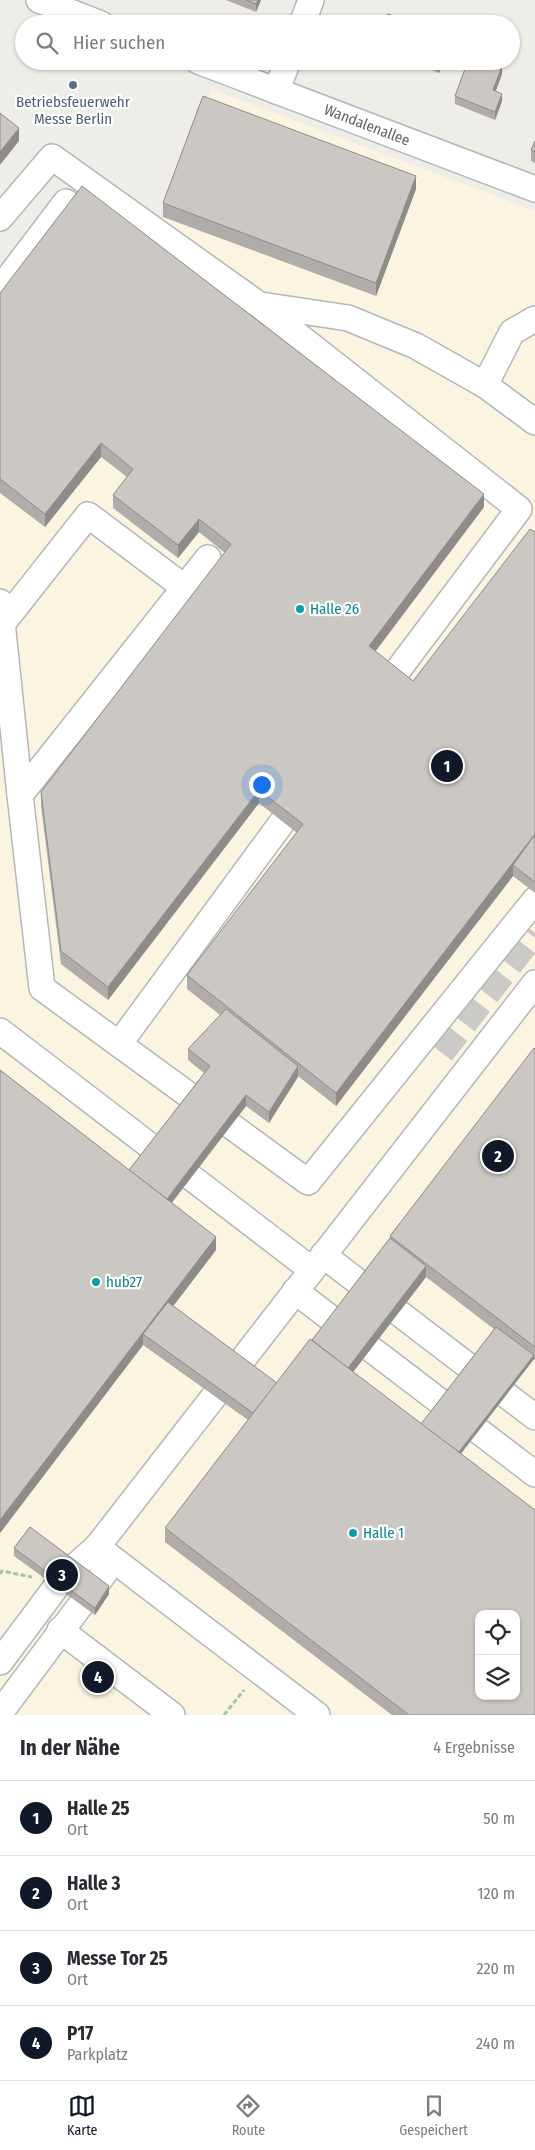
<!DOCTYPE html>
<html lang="de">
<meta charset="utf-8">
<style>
:root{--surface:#fff;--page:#f7f7f7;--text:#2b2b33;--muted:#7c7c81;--line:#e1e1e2;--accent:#111827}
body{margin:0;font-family:"Fira Sans Condensed",sans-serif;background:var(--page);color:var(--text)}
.controls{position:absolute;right:15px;bottom:15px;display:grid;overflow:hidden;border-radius:10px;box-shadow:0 1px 4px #0004}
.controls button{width:45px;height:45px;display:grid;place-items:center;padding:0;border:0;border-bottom:1px solid var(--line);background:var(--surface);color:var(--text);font:25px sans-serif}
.you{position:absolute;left:261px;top:784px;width:18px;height:18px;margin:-12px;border:4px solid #fff;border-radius:50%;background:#1a73e8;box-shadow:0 0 0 8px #1a73e833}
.badge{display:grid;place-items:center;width:32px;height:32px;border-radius:50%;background:var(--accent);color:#fff;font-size:16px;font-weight:700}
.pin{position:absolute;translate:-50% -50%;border:2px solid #fff;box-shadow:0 1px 5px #0006}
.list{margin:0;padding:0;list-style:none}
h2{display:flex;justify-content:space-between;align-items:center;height:65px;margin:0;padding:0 20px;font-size:21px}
h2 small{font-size:16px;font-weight:400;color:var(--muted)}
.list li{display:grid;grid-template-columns:32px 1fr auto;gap:15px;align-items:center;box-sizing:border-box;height:75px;padding:0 20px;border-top:1px solid var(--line)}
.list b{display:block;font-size:19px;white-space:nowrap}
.list p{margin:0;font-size:16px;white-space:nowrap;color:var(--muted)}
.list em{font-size:16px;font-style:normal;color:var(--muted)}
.icon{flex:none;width:28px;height:28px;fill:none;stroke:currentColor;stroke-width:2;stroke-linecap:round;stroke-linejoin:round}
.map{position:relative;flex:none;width:535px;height:1715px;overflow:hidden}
.search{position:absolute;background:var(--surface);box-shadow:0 1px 4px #0004;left:15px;right:15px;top:15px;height:55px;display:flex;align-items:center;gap:12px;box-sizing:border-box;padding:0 18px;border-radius:28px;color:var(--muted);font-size:19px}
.sheet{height:365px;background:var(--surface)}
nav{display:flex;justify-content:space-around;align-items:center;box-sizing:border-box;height:70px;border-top:1px solid var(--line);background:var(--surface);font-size:14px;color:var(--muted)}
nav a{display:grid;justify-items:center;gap:2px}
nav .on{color:var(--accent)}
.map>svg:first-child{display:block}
.commercial{fill:#fbf4e0;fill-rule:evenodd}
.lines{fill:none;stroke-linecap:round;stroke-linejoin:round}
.minor-tunnel{stroke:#cbcac7;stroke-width:25;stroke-dasharray:25 12;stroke-linecap:butt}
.minor-casing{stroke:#b4b7ba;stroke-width:28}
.path{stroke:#a0c5aa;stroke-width:3;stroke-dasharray:5 2.5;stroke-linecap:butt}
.minor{stroke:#fff;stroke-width:25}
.wall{fill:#afaca9;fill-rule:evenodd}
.shaded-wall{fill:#8e8c89}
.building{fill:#cbc8c4;stroke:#8e8c89;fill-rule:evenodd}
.service-dot{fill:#5c6f8a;stroke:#fff;stroke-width:2}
.culture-dot{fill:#0f9aa8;stroke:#fff;stroke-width:2}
.labels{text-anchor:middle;stroke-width:4.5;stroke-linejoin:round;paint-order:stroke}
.service-label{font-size:15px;fill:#4e5e75;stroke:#fff}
.street-label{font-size:15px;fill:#5f6266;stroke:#fff}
.culture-label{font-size:15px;fill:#0d838f;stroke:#fff;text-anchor:start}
</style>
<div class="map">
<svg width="535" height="1715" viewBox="0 0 535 1715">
<rect width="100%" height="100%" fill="#efede7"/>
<path class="commercial" d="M 211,89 L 535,211 L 535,1715 L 0,1715 L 0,268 L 62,187 L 75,194 L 141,244 L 163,217 ZM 479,1614 L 516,1614 L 516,1696 L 479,1696 Z"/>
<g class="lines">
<polyline class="minor-tunnel" points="442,1053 535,933"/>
<g class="minor-casing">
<g id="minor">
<polyline points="39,0 101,24"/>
<polyline points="302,24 311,0"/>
<polyline points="198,61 535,189"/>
<polyline points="276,91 288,61"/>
<polyline points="0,218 52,157 258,304 519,509 392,678"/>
<polyline points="0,289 66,202"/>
<polyline points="261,305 348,318 416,346 485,385 535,422"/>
<polyline points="485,385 512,332 535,319"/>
<polyline points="0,602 20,795 208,558"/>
<polyline points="2,624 88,515 185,588"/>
<polyline points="20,795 42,988 308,1182 535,900"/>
<polyline points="0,1031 312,1270"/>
<polyline points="119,1044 283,821"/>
<polyline points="323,1255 535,1417"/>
<polyline points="295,1291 535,1474"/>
<polyline points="97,1547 317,1715"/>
<polyline points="60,1630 172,1715"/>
<polyline points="0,1662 65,1575 97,1547 535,983"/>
<polyline points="0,1713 106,1571 97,1547"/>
</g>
</g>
<g class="path">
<polyline points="0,1574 2,1571 32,1577"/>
<polyline points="224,1715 244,1690"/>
</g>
<use href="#minor" class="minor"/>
</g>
<g class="wall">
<polygon points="226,0 261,0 256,12"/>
<polygon points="408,61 444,61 439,73"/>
<polygon points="502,74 496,91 502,101 495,120 455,104 455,96"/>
<polygon points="535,141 535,163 531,161 531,150"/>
<polygon points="416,189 376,296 163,217 163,203"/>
<path d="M 0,293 L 484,507 L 375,651 L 413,681 L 535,532 L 535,893 L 513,876 L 336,1106 L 298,1076 L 269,1123 L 246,1106 L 172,1203 L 216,1250 L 173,1306 L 277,1383 L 312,1340 L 390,1238 L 390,1236 L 535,1049 L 535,1360 L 534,1359 L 461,1454 L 535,1715 L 392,1715 L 165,1542 L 165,1528 L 248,1420 L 143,1345 L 0,1533 L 0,1070 L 129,1170 L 204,1073 L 188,1060 L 188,1049 L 220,1015 L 187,989 L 187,975 L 297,833 L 259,803 L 108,1000 L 61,964 L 41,806 L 41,792 L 225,553 L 199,532 L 178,558 L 113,508 L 113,495 L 127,477 L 101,457 L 45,527 L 0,493 ZM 426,1277 L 494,1329 L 421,1424 L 353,1372 Z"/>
<polygon points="14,1548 109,1594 95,1615 14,1556"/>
</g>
<g class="shaded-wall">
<polygon points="258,0 261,0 256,12 256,4"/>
<polygon points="441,61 444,61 439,73 439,65"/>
<polygon points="502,66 502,74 493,98 493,90"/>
<polygon points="502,94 502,101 495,120 495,112"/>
<polygon points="19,128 19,141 0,165 0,152"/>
<polygon points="416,176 416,189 376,296 376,283"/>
<polygon points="101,443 101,457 45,527 45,514"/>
<polygon points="484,494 484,507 369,660 369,646"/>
<polygon points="199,519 199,532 178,558 178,545"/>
<polygon points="259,790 259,803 108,1000 108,987"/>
<polygon points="535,834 535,847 513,865 513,876 336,1106 336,1093"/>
<polygon points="298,1066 298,1077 269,1123 269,1112"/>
<polygon points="246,1095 246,1106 165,1211 165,1200"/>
<polygon points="216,1237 216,1250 149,1338 143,1334 143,1345 0,1533 0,1520"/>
<polygon points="426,1266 426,1277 347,1380 347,1369"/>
<polygon points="534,1355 534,1359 454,1462 454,1458"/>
<polygon points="109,1586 109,1594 95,1615 95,1608"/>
</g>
<g class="building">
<polygon points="246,0 258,0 256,4"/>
<polygon points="388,14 415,24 385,24"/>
<polygon points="429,61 441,61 439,65"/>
<polygon points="468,61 490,61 502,66 493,90 502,94 495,112 455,96"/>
<polygon points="203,96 416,176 376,283 163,203"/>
<polygon points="0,113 19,128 0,152"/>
<polygon points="535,141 535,152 531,150"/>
<polygon points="82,186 484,494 369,646 413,681 530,529 535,532 535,834 336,1093 187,975 303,824 259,790 108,987 61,951 41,792 231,544 199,519 178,545 113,495 133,469 101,443 45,514 0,479 0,293"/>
<polygon points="534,836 535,837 535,882 513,865"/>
<polygon points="226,1009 298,1066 269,1112 246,1095 167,1199 129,1170 210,1066 188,1049"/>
<polygon points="534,1048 535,1049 535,1347 390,1236"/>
<polygon points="0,1070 216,1237 0,1520"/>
<polygon points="390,1238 426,1266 348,1368 312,1340"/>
<polygon points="168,1302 277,1383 253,1413 143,1334"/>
<polygon points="496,1327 534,1355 459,1452 421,1424"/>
<path d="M 310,1339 L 535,1510 L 535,1715 L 409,1715 L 165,1528 ZM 479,1614 L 516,1614 L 516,1696 L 479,1696 Z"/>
<polygon points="30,1527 109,1586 95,1608 14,1548"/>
</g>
<circle class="service-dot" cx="73" cy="85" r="5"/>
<g class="culture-dot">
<circle cx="300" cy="609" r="5"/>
<circle cx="96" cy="1282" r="5"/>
<circle cx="353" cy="1533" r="5"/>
</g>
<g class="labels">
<g class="service-label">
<text x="73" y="107">Betriebsfeuerwehr<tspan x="73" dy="17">Messe Berlin</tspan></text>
</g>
<g class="street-label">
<text transform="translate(367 125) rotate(21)" y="5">Wandalenallee</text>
</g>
<g class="culture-label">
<text x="310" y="614">Halle 26</text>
<text x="106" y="1287">hub27</text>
<text x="363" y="1538">Halle 1</text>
</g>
</g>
</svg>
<div class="controls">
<button><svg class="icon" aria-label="locate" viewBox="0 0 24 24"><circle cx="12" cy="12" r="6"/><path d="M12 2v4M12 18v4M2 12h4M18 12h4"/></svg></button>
<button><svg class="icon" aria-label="layers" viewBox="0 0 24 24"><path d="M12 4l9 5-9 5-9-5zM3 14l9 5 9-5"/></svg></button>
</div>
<div class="you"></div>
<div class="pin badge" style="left:447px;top:766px">1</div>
<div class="pin badge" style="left:498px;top:1156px">2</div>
<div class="pin badge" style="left:62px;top:1575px">3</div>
<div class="pin badge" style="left:98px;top:1677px">4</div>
<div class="search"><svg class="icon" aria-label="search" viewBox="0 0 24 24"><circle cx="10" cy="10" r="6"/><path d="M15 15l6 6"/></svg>Hier suchen</div>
</div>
<section class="sheet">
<h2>In der Nähe<small>4 Ergebnisse</small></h2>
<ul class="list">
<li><span class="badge">1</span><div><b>Halle 25</b><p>Ort</p></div><em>50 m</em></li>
<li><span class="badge">2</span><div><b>Halle 3</b><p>Ort</p></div><em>120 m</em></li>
<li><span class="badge">3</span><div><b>Messe Tor 25</b><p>Ort</p></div><em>220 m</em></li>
<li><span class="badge">4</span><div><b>P17</b><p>Parkplatz</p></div><em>240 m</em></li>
</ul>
</section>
<nav>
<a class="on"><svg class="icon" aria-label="map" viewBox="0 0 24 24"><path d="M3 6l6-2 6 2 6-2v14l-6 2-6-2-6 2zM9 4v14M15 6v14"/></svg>Karte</a>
<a><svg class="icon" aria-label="directions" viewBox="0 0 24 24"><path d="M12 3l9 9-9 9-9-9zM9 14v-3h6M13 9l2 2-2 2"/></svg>Route</a>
<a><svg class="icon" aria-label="saved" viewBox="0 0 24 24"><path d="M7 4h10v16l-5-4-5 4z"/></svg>Gespeichert</a>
</nav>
